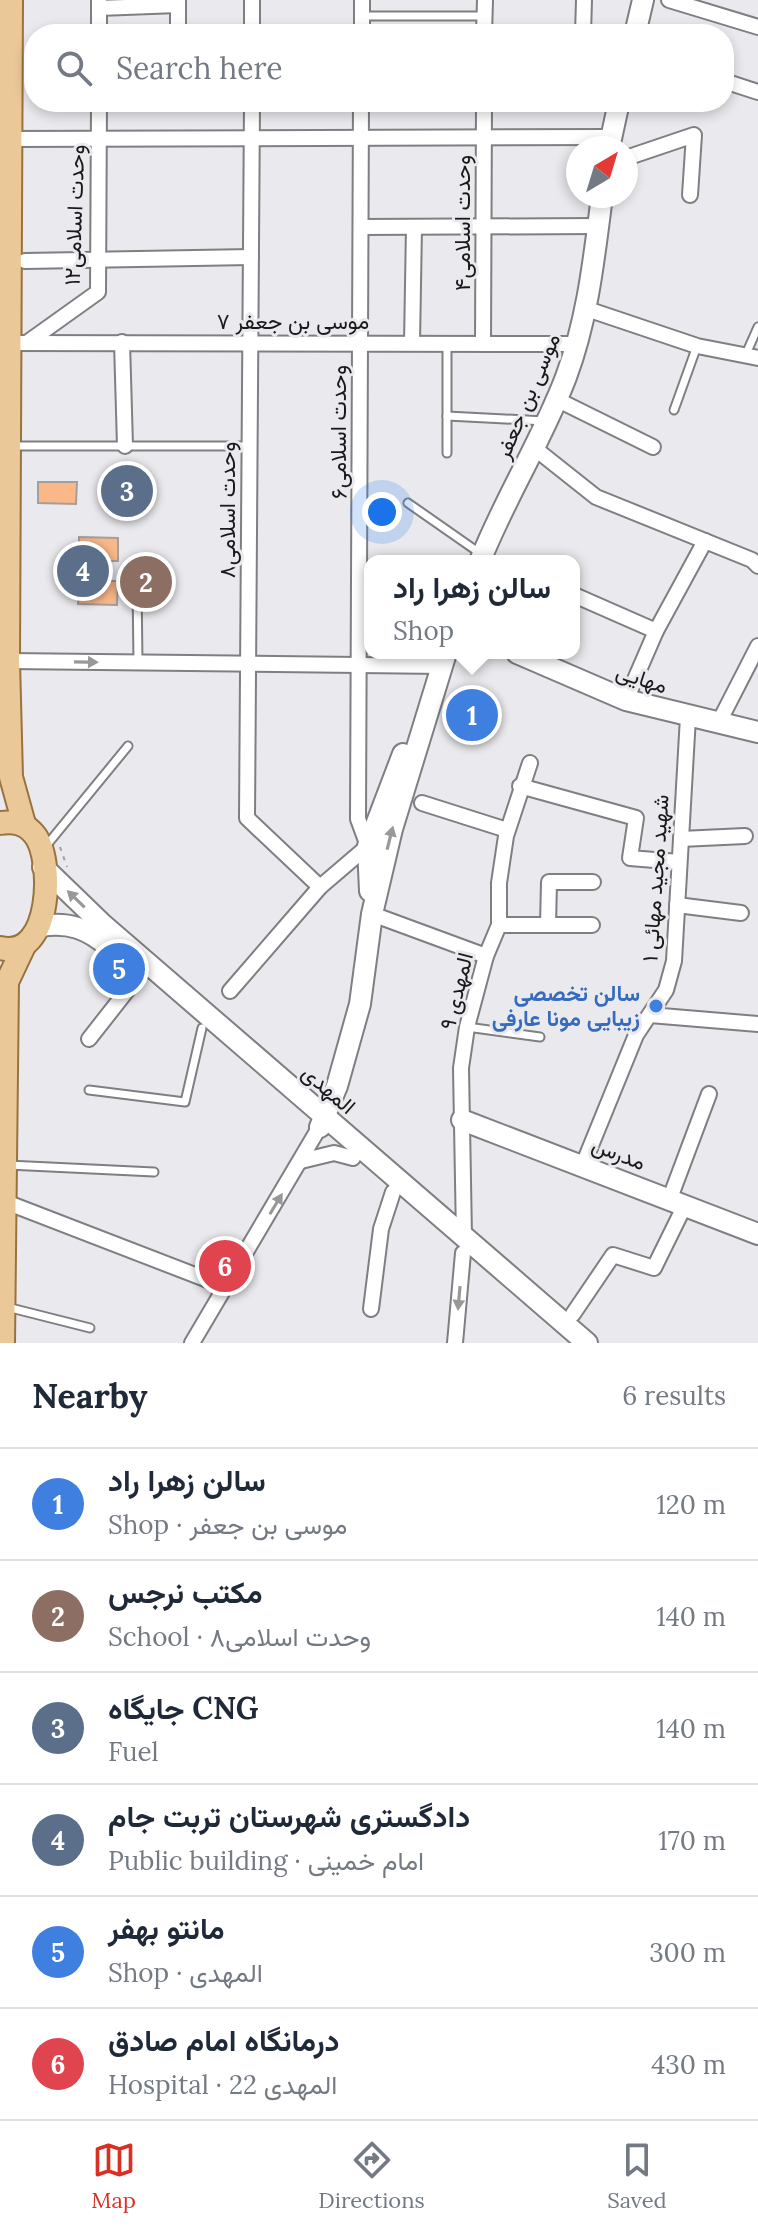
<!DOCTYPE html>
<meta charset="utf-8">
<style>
:root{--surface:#fff;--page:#f6f6f7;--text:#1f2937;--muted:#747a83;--line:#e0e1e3;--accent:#d93025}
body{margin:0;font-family:Lora,Vazirmatn,serif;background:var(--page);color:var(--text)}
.compass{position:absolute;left:566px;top:136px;width:72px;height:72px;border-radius:50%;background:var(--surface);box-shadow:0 4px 12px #0003;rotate:38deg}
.you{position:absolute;left:382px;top:512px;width:28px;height:28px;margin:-20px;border:6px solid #fff;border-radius:50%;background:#1a73e8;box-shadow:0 0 0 12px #1a73e833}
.badge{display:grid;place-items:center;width:52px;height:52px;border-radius:50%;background:var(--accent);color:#fff;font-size:26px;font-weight:700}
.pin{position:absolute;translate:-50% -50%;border:4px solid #fff;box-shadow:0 2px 8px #0006}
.popup{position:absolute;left:364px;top:555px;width:216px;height:104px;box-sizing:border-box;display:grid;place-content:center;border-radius:16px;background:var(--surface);filter:drop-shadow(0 2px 6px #0005);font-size:26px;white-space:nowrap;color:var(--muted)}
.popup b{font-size:30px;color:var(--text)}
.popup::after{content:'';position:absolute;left:50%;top:100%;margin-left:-16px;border:16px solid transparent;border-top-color:var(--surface)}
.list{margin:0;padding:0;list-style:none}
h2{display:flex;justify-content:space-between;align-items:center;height:104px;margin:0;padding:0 32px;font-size:34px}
h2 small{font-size:26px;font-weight:400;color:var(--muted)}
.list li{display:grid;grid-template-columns:52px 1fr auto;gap:24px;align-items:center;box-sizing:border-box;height:112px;padding:0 32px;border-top:2px solid var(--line)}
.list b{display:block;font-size:30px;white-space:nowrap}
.list p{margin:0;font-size:26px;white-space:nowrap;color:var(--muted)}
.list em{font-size:26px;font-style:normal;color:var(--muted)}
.icon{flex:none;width:44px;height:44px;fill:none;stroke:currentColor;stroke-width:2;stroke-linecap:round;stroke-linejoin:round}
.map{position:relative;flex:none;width:758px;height:1343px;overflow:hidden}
.search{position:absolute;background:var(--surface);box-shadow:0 4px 12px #0003;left:24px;right:24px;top:24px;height:88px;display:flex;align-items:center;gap:20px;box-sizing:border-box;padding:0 28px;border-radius:32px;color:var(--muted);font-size:30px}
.sheet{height:776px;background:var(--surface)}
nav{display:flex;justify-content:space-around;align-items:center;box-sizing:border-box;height:112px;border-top:2px solid var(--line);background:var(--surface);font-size:22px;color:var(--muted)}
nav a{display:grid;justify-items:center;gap:4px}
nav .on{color:var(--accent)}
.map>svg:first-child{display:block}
.building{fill:#fab788;stroke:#a29f9c;stroke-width:2}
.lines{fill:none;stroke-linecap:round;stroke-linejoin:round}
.lane-casing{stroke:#7f7f83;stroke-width:11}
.street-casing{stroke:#7f7f83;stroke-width:18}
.secondary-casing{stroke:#7f7f83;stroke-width:24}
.primary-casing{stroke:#99733f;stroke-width:26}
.path{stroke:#9f9fa2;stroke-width:2;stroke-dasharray:4 6;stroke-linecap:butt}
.lane{stroke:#fff;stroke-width:7}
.street{stroke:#fff;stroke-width:14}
.secondary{stroke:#fff;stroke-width:20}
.primary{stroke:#ebc898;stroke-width:22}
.oneway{fill:#989898}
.shop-dot{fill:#3f7fe0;stroke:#eaeaee;stroke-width:3}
.labels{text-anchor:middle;stroke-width:6;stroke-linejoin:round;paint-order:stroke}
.street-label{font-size:22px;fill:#19191b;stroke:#eaeaee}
.shop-label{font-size:22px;font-weight:bold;fill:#366cbe;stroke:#eaeaee;text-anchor:end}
</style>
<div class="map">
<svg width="758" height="1343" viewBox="0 0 758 1343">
<rect width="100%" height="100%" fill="#eaeaee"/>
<g class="building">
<polygon points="38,482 77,482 76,504 38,503"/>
<polygon points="79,537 118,538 118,561 98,561 98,581 118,581 117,605 78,604 79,588 67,582 68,561 79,555"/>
</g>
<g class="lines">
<g class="lane-casing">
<g id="lane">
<polyline points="363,16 484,16"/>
<polyline points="447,343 447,453"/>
<polyline points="746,354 758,327"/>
<polyline points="674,410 697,346"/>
<polyline points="447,416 545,421"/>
<polyline points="12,446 249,446"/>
<polyline points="408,503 481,554"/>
<polyline points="137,583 138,663"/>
<polyline points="46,846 128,746"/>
<polyline points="467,1027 540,1037"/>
<polyline points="89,1090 185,1102 202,1028"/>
<polyline points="8,1165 154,1172"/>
<polyline points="7,1307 90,1328"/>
</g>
</g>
<g class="street-casing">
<g id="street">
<polyline points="669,0 758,27"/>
<polyline points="99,8 178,5"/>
<polyline points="99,34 99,0"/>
<polyline points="178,34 178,0"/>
<polyline points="252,34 252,0"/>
<polyline points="362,34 362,0"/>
<polyline points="484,34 485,0"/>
<polyline points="583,34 584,0"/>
<polyline points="724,81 758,92"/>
<polyline points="252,102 247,818 320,887"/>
<polyline points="12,139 610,137"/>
<polyline points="626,158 694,135 690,195"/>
<polyline points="361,227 598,226"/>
<polyline points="25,261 251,257"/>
<polyline points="587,309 697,346 758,358"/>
<polyline points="28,342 98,292 99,102"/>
<polyline points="122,342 125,446"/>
<polyline points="9,343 577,344"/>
<polyline points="412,343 414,227"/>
<polyline points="483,344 484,102"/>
<polyline points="556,399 653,447"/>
<polyline points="533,447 596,497 752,560 758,566"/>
<polyline points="574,595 656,631"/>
<polyline points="8,661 443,666"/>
<polyline points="626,700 656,631 705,541"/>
<polyline points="718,724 758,646"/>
<polyline points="520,786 636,818 630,858 679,862"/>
<polyline points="422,803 507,830"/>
<polyline points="681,839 745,836"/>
<polyline points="677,905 741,913"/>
<polyline points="372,914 486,956"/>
<polyline points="499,925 592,925"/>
<polyline points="548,925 549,882 593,882"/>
<polyline points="230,991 320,887 368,846 358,819 361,102"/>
<polyline points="650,1015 758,1024"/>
<polyline points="89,1039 140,974"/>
<polyline points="301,1161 334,1153 353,1158"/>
<polyline points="583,1165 636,1035 666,990 674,961 688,717"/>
<polyline points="670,1198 709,1094"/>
<polyline points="3,1201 226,1287"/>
<polyline points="464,1237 461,1068 467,1027 486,956 499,925 499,883 506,836 530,763"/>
<polyline points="371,1309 381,1229 393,1192"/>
<polyline points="573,1314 613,1255 654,1268 685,1205"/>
<polyline points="192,1343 319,1128"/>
<polyline points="455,1343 463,1253"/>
</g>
</g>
<g class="secondary-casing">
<g id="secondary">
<polyline points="635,34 643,0"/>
<polyline points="609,148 619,102"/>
<path d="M 480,561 C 505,498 542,440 566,377 C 588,318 594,258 602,196"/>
<polyline points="517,653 626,700 758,732"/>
<polyline points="43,867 101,923 587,1343"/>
<polyline points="370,891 368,846 403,754"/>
<path d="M 41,926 C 69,922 87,928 109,947"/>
<polyline points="462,1120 758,1234"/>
<polyline points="320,1127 337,1086 360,1004 372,914 392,829 446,653"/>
</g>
</g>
<g class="primary-casing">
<g id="primary">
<polyline points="11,0 8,661 11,777 24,824"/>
<path d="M 0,823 C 14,821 25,823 34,834 C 54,857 53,961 0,948"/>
<polyline points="3,1343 7,982 24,946"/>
</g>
</g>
<polyline class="path" points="60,847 67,867"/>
<use href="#lane" class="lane"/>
<use href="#street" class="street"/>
<use href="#secondary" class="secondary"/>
<use href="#primary" class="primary"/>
</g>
<defs><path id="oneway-solid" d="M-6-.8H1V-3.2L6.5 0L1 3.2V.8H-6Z" transform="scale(2)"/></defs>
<g class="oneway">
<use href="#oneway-solid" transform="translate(86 662) rotate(1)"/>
<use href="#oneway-solid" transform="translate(390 838) rotate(-76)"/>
<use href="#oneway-solid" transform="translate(76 899) rotate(-136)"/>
<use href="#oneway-solid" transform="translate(276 1204) rotate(-59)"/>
<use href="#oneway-solid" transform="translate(459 1298) rotate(95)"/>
</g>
<circle class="shop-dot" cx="656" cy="1006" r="8"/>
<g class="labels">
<g class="street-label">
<text transform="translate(74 215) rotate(-88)" y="8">وحدت اسلامی۱۲</text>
<text transform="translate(462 223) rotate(-90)" y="8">وحدت اسلامی۴</text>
<text x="293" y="329">موسی بن جعفر ۷</text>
<text transform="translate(527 396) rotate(-67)" y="8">موسی بن جعفر</text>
<text transform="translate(338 432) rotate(-90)" y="8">وحدت اسلامی۶</text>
<text transform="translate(227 510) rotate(-90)" y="8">وحدت اسلامی۸</text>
<text transform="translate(642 678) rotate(18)" y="8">مهایی</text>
<text transform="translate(655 878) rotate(-86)" y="8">شهید مجید مهائی ۱</text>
<text transform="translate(456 991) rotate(-76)" y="8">المهدی ۹</text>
<text transform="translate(329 1089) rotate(41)" y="8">المهدی</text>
<text transform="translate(619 1153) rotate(21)" y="8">مدرس</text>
</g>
<g class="shop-label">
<text x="640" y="1001">سالن تخصصی<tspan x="640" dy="25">زیبایی مونا عارفی</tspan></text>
</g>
</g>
</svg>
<svg class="compass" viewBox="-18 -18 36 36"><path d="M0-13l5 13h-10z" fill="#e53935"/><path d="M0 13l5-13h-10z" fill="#747a83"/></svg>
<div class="you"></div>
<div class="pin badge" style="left:472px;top:715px;background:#3f7fe0">1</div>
<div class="popup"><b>سالن زهرا راد</b>Shop</div>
<div class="pin badge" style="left:146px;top:582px;background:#8d6e63">2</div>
<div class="pin badge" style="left:127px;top:491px;background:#5c6f8a">3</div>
<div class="pin badge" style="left:83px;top:571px;background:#5c6f8a">4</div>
<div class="pin badge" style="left:119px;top:969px;background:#3f7fe0">5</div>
<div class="pin badge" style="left:225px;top:1266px;background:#e0444e">6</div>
<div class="search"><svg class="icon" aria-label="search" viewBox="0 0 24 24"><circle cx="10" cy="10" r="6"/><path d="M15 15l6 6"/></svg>Search here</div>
</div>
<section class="sheet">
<h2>Nearby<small>6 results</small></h2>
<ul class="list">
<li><span class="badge" style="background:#3f7fe0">1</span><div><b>سالن زهرا راد</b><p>Shop · موسی بن جعفر</p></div><em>120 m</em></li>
<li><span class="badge" style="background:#8d6e63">2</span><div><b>مكتب نرجس</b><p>School · وحدت اسلامی۸</p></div><em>140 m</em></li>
<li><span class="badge" style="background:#5c6f8a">3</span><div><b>جایگاه CNG</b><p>Fuel</p></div><em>140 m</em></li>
<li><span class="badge" style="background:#5c6f8a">4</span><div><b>دادگستری شهرستان تربت جام</b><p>Public building · امام خمینی</p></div><em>170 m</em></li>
<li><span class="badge" style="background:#3f7fe0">5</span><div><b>مانتو بهفر</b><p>Shop · المهدی</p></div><em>300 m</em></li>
<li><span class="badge" style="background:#e0444e">6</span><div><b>درمانگاه امام صادق</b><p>Hospital · المهدی 22</p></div><em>430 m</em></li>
</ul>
</section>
<nav>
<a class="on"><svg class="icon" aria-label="map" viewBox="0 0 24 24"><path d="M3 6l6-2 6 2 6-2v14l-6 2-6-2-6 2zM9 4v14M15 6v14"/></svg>Map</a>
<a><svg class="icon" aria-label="directions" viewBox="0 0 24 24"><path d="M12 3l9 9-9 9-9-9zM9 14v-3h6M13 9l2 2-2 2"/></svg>Directions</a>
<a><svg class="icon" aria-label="saved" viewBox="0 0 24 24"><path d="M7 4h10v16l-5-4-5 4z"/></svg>Saved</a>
</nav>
